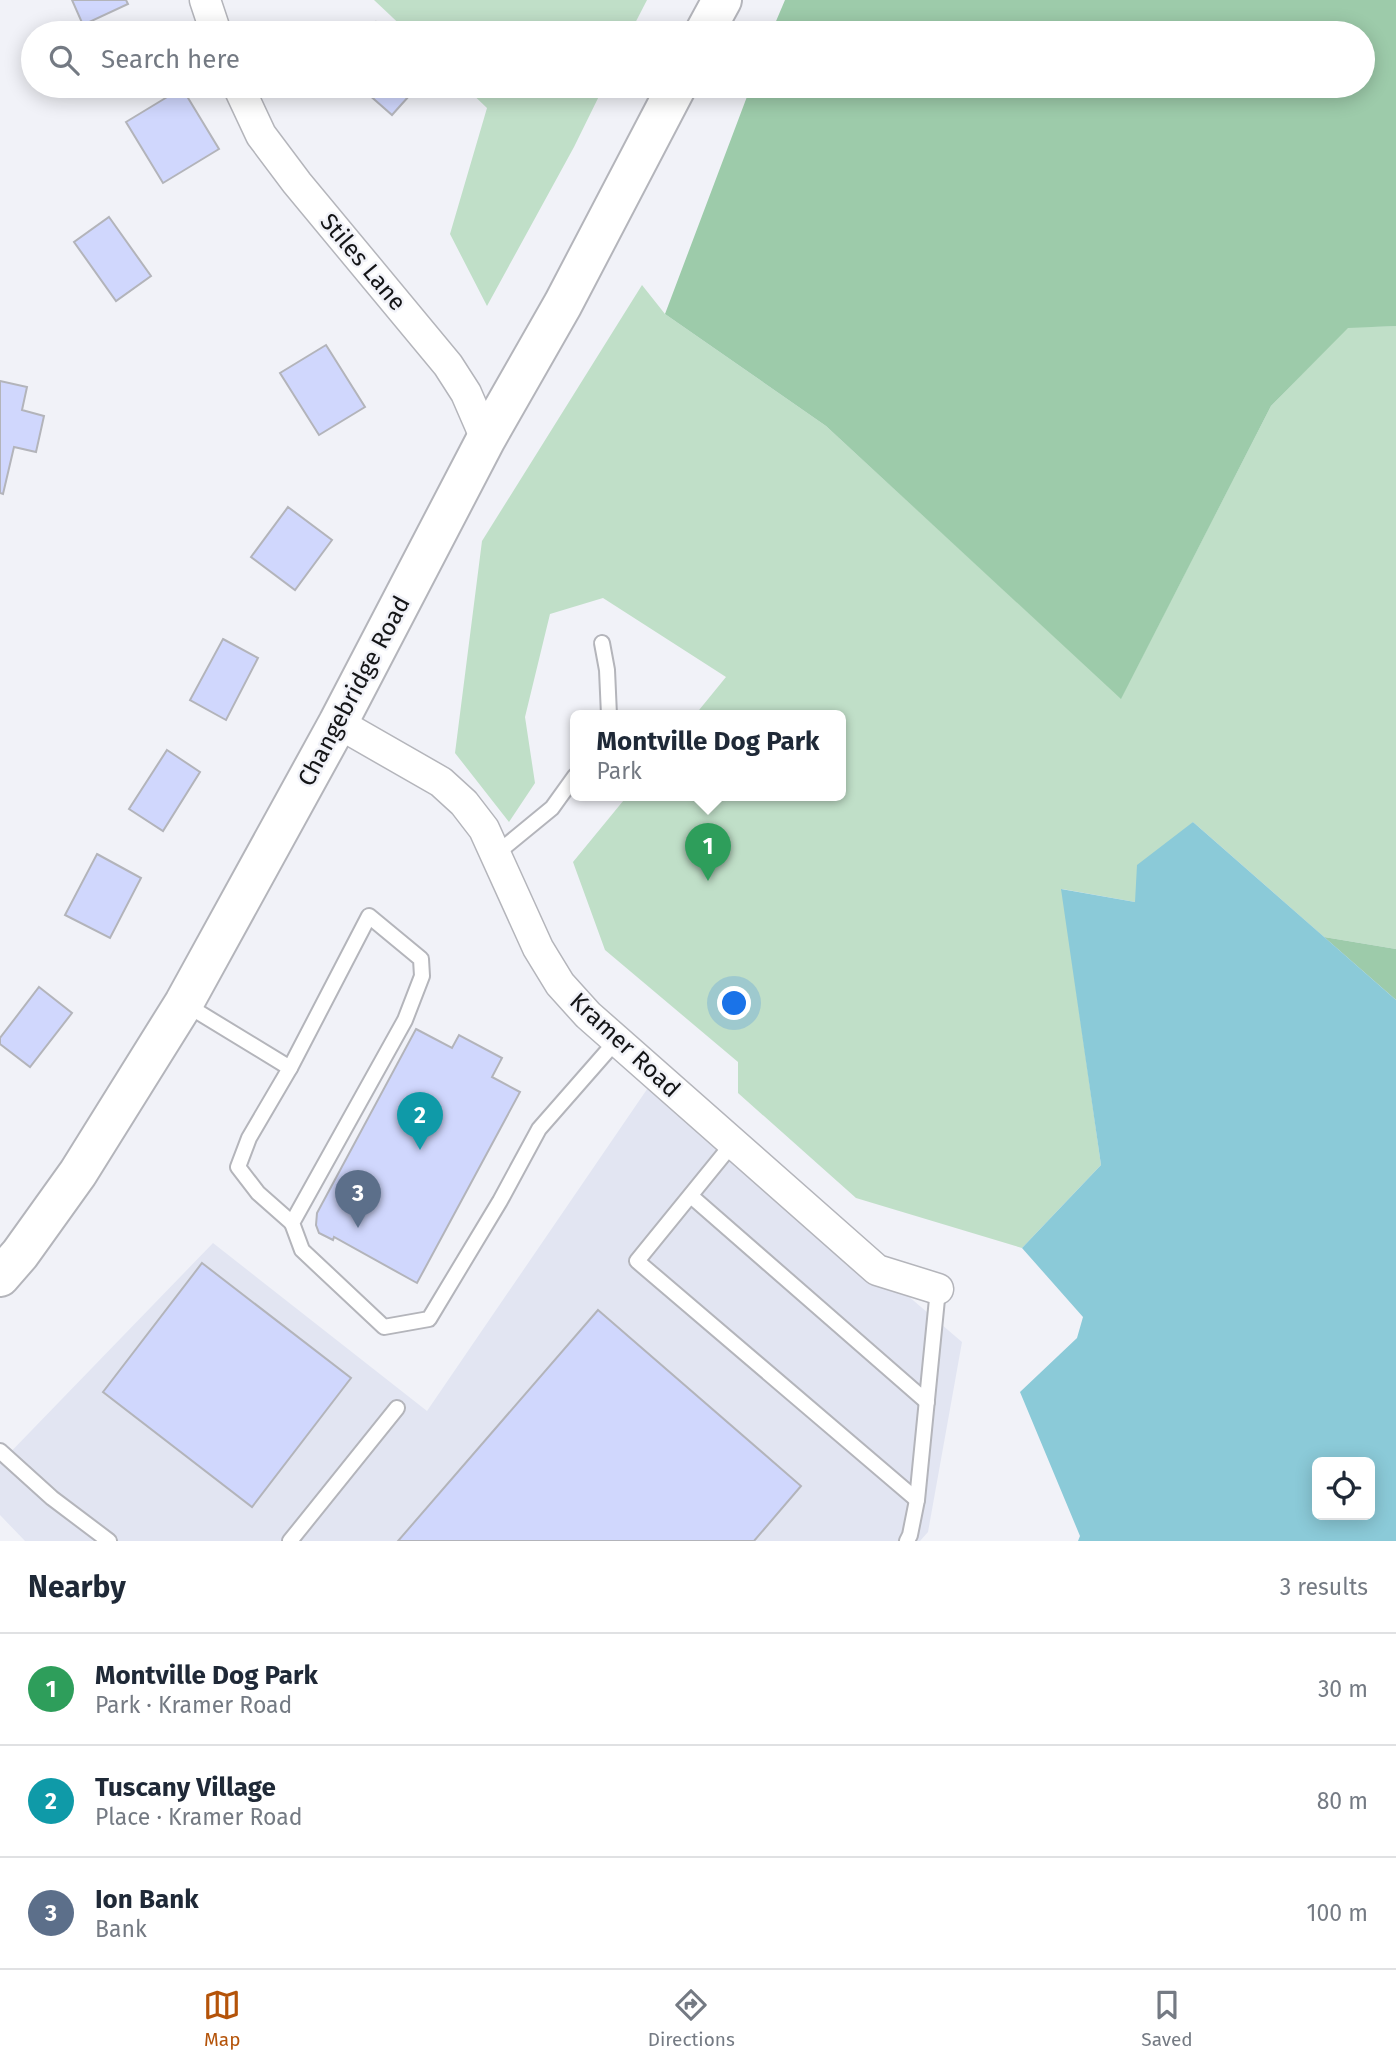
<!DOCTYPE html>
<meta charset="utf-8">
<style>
:root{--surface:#fff;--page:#f2f2f3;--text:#1f2937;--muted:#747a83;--line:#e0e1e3;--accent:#b45309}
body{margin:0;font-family:"Fira Sans",sans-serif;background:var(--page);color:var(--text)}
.controls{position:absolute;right:21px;bottom:21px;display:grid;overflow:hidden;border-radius:10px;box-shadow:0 4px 18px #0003}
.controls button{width:63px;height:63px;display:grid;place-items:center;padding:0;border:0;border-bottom:2px solid var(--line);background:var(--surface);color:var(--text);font:35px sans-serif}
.you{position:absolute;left:735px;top:1004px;width:24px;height:24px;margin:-18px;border:5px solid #fff;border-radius:50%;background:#1a73e8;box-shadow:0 0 0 10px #1a73e833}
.badge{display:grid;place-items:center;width:46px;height:46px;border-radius:50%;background:var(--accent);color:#fff;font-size:23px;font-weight:700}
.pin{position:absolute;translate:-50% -58px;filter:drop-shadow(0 2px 4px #0008)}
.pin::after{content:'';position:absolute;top:37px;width:24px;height:21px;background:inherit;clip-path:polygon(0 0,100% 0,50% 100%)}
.popup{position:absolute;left:570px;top:710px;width:276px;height:91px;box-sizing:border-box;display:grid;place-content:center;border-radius:10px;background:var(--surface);filter:drop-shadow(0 2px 5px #0005);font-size:23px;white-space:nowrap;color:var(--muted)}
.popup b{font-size:26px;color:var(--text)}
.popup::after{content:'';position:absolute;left:50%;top:100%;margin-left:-14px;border:14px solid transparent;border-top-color:var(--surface)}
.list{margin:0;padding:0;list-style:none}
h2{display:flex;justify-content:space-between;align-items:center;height:91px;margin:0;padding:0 28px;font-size:30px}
h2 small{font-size:23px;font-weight:400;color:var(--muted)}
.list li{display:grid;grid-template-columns:46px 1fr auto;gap:21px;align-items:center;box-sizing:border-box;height:112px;padding:0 28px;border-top:2px solid var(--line)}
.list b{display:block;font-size:26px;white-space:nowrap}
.list p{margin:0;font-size:23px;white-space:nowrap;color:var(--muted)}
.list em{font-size:23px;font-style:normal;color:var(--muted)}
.icon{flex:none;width:38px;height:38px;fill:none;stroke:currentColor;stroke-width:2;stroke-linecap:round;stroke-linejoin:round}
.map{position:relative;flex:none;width:1396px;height:1541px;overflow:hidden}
.search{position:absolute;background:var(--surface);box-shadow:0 4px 18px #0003;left:21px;right:21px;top:21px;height:77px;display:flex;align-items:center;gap:18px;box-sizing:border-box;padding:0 24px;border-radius:38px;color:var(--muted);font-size:26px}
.sheet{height:427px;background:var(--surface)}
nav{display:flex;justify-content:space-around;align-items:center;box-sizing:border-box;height:98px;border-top:2px solid var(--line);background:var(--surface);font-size:19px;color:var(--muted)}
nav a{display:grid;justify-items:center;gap:4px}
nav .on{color:var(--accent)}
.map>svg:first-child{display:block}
.built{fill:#e2e5f2}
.green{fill:#c0dfc8}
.forest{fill:#9dcbaa}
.water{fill:#8bcad8;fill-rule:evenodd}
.building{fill:#d0d7fd;stroke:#b3b4ba;stroke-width:2}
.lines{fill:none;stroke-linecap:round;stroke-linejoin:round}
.lane-casing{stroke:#b4b5bb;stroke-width:18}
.street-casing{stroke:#b4b5bb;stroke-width:33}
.secondary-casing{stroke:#b4b5bb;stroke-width:42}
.lane{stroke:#fff;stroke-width:14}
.street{stroke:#fff;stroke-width:30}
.secondary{stroke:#fff;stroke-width:38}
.labels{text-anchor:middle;stroke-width:5;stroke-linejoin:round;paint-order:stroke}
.street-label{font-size:24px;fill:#141517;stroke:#f1f2f8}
</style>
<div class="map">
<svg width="1396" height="1541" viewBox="0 0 1396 1541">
<rect width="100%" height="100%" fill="#f1f2f8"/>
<polygon class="built" points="654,1079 962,1342 928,1532 920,1541 25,1541 0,1515 0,1463 213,1243 427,1411"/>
<g class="green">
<polygon points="374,0 647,0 630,33 409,33"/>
<polygon points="464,86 604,86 574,147 487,306 450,234 487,108"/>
<polygon points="642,285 665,314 826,426 1121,698 1271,406 1348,327 1396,326 1396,949 1324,937 1193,822 1135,902 1062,889 1101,1165 1022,1248 856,1198 738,1093 738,1062 605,950 573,862 628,795 841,795 841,715 695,715 726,677 603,598 550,614 525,717 535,783 509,822 455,753 482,541"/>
</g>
<g class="forest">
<polygon points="785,0 1396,0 1396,326 1348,328 1271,406 1121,699 826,426 665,314 751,86 1363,86 1363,33 771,33"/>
<polygon points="1324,937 1396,949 1396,1000"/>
</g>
<path class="water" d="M 1193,822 L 1396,1000 L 1396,1541 L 1078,1541 L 1080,1536 L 1020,1392 L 1077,1338 L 1083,1317 L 1022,1248 L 1101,1165 L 1061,889 L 1135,902 L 1137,865 ZM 1317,1462 L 1370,1462 L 1370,1515 L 1317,1515 Z"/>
<g class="building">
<polygon points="72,0 126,0 128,4 83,25"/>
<polygon points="376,22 388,33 366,33"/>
<polygon points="359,86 418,86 392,115"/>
<polygon points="182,88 219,149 163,183 126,122"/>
<polygon points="109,217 151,276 116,301 74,242"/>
<polygon points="326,345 365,407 319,435 280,373"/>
<polygon points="0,381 27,387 22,410 44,416 36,452 14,447 3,494 0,493"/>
<polygon points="288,507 332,540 295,590 251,557"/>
<polygon points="223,639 258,658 226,720 190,700"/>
<polygon points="167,750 200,772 163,831 129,809"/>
<polygon points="97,854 141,878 110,938 65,915"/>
<polygon points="39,987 72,1013 30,1067 0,1044 0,1038"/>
<polygon points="416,1029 452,1048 459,1035 502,1058 492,1077 520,1092 417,1283 334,1237 333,1240 319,1233 316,1225 317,1213"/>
<polygon points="202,1263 351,1378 252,1507 103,1392"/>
<polygon points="598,1310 801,1486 754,1541 398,1541"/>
</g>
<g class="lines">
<g class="lane-casing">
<g id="lane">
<polyline points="602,643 607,670 609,715"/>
<polyline points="496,854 552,808 575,776"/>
<polyline points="185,1004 290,1068 369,916 421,959 422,976 405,1020 292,1223 302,1250 384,1327 429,1319 500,1201 539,1129 617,1040"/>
<polyline points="290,1068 249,1138 238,1167 258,1193 292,1223"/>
<polyline points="733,1143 637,1261 917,1500"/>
<polyline points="691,1196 927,1402"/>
<polyline points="0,1451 52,1498 109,1541"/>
<polyline points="290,1541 397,1408"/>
<polyline points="907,1541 910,1535 917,1500 938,1289"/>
</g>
</g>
<g class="street-casing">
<g id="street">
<polyline points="205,0 216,33"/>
<polyline points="238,86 261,135 297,183 448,365 466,393 486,439"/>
<polyline points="338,723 441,782 464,803 484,829 538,948 560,984 588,1015 877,1270 938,1289"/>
</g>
</g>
<g class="secondary-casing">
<g id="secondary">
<polyline points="704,33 722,0"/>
<polyline points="0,1277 20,1254 78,1173 184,1003 338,723 486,439 563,304 677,86"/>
</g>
</g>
<use href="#lane" class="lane"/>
<use href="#street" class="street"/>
<use href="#secondary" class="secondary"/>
</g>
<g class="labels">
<g class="street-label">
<text transform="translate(363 262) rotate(50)" y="8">Stiles Lane</text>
<text transform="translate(354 691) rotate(-62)" y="8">Changebridge Road</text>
<text transform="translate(625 1045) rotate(43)" y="8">Kramer Road</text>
</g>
</g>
</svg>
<div class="controls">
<button><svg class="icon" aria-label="locate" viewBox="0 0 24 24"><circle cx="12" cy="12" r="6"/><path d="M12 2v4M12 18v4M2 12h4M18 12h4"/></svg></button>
</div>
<div class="you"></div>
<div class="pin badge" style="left:708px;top:881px;background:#2e9e5b">1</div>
<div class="popup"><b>Montville Dog Park</b>Park</div>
<div class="pin badge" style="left:420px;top:1150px;background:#0f9aa8">2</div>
<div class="pin badge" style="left:358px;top:1228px;background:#5c6f8a">3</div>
<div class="search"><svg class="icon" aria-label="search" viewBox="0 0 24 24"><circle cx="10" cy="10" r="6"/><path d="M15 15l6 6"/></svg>Search here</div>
</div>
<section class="sheet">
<h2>Nearby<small>3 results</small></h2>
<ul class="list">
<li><span class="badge" style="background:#2e9e5b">1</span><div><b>Montville Dog Park</b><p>Park · Kramer Road</p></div><em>30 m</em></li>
<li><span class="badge" style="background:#0f9aa8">2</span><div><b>Tuscany Village</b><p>Place · Kramer Road</p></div><em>80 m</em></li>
<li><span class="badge" style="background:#5c6f8a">3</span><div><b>Ion Bank</b><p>Bank</p></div><em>100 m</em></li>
</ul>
</section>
<nav>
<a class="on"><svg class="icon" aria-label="map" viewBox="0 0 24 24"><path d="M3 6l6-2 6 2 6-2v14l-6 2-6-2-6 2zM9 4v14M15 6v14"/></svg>Map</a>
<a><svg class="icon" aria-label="directions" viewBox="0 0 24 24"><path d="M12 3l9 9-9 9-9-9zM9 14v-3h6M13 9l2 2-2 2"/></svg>Directions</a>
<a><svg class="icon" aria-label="saved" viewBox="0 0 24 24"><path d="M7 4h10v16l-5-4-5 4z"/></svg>Saved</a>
</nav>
